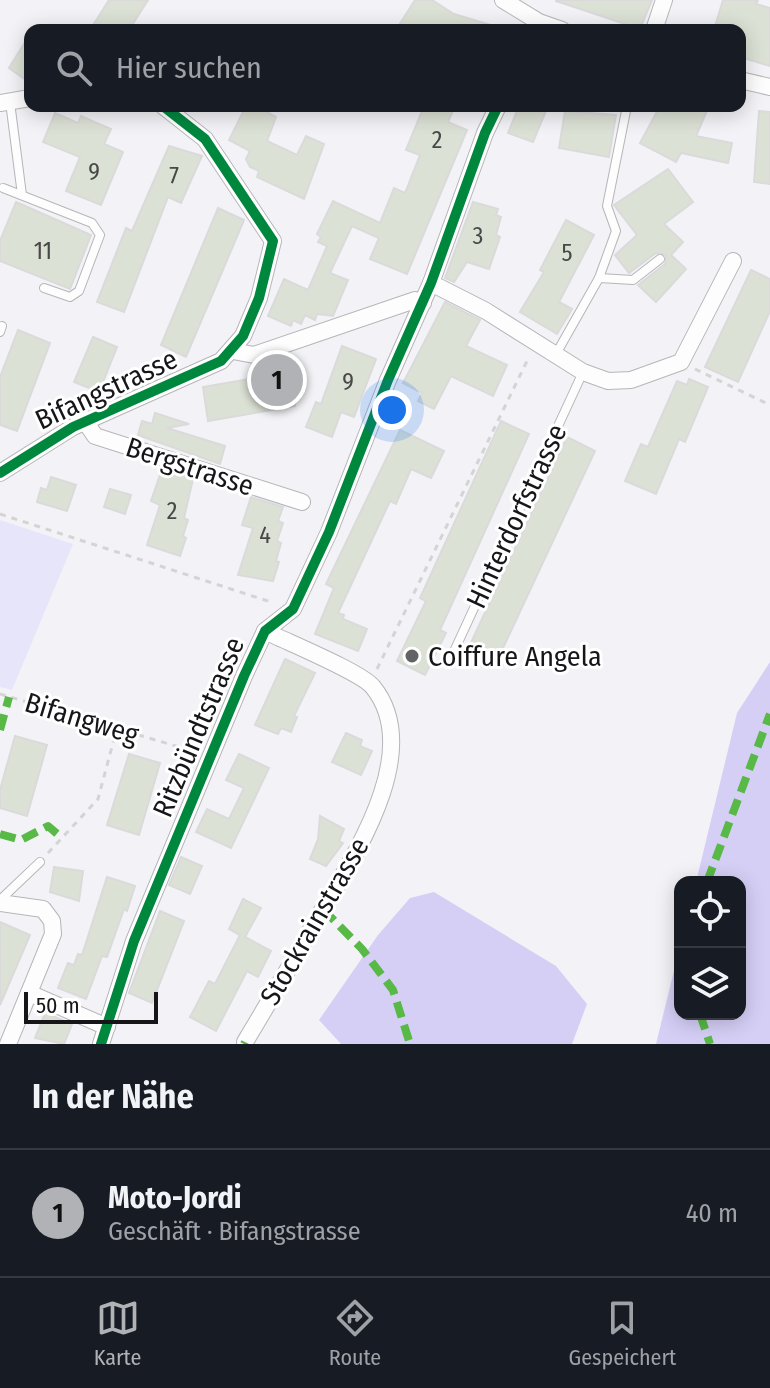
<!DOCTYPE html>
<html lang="de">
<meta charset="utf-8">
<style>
:root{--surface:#171b24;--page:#20242c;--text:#f1f3f6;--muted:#9ea1a6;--line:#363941;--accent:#b1b2b5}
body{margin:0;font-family:"Fira Sans Condensed",sans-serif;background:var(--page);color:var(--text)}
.controls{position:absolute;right:24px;bottom:24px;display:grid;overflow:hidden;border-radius:16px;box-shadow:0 4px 20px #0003}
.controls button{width:72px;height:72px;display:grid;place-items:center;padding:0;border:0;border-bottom:2px solid var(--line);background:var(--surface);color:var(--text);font:40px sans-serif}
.scale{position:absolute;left:24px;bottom:20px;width:134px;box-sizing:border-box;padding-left:8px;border:4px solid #161518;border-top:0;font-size:22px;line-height:28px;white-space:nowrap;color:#161518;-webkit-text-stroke:6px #fff;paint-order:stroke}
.you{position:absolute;left:392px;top:410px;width:28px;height:28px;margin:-20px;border:6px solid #fff;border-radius:50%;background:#1a73e8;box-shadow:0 0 0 12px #1a73e833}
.badge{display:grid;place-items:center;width:52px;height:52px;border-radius:50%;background:var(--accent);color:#111;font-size:26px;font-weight:700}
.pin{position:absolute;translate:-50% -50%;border:4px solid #fff;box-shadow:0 2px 8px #0006}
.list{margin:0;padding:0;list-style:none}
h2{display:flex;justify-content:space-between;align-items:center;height:104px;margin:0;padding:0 32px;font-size:34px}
h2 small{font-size:26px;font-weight:400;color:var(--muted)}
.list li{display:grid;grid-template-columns:52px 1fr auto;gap:24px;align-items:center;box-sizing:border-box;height:128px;padding:0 32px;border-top:2px solid var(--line)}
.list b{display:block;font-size:30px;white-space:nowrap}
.list p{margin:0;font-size:26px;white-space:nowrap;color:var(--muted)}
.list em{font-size:26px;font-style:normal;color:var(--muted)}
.icon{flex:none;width:44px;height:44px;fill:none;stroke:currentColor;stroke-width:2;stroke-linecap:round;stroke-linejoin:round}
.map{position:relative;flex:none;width:770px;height:1044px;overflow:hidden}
.search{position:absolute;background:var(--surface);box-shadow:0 4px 20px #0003;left:24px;right:24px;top:24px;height:88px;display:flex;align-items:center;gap:20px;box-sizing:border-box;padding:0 28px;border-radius:16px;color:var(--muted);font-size:30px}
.sheet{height:232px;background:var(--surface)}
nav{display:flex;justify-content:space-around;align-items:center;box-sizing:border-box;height:112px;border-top:2px solid var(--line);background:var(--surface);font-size:22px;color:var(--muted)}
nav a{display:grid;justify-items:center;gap:4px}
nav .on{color:var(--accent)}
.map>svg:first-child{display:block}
.green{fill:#e7e5fa}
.forest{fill:#d5cff6}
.building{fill:#dce1d5;stroke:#dadadb;stroke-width:2}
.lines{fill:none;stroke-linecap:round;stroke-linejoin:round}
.service-casing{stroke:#b6b6b9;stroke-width:10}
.minor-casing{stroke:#b6b6b9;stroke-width:18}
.path{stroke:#d4d4d4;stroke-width:3;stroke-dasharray:6 6;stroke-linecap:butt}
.service{stroke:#fdfdfe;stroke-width:8}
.minor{stroke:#fdfdfe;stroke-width:16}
.quiet{stroke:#58b947;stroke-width:8;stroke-dasharray:16 8;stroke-linecap:butt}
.cycleway-casing{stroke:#fff;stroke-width:15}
.cycleway{stroke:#00873e;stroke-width:10}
.poi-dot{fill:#636366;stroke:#fff;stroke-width:3}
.labels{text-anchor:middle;stroke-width:6;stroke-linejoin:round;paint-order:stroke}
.number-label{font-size:24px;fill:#484847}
.street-label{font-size:28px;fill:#161518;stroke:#fff}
.poi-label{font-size:28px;fill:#161518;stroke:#fff;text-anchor:start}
</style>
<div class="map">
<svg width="770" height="1044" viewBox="0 0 770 1044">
<rect width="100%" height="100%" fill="#f3f3f7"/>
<polygon class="green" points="0,520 73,544 12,690 0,687"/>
<g class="forest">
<polygon points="770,662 770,1044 656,1044 680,946 680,1014 740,1014 740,882 696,882 737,713"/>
<polygon points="434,892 556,966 587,1004 572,1044 341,1044 319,1020 378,935 410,898"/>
</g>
<g class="building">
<polygon points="109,0 148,0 129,30 90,30"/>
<polygon points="415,0 432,0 454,14 494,26 494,30 396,30"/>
<polygon points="652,0 640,29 556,1 556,0"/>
<polygon points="723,0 758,0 756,4 770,8 770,66 740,57 740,30 714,30"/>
<polygon points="30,34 30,83 9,68"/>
<polygon points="246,106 256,106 276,117 267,141 297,155 306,136 324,144 304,199 257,177 259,171 250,167 246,159 250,151 229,140"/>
<polygon points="424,106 455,106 448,122 467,130 407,274 370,259 379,238 352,226 330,273 348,280 333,316 317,314 315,320 305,315 301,324 293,320 291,326 268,316 284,279 308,290 327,246 318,242 321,237 317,234 333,201 380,223 394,188 405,193 420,155 406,150"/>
<polygon points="519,106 548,106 533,142 508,133"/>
<polygon points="660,106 709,106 696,136 732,143 728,163 681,153 676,162 640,143"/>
<polygon points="565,111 616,115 609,157 559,148"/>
<polygon points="759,111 770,112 770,184 754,182"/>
<polygon points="55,113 78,123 81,116 111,129 104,144 123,152 101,205 66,191 80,157 43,142"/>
<polygon points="169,146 202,156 181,203 168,197 124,312 97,302 126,228 132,231"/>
<polygon points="668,169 693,202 664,224 683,242 671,255 686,269 656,302 638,285 665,264 666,255 656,253 629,273 615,255 637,235 614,205"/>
<polygon points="16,202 91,235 70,289 0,261 0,241"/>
<polygon points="473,202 498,209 496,215 501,217 496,235 500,237 489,269 467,262 454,282 445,278"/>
<polygon points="218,208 244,220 186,357 161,345"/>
<polygon points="566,220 594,235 559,302 572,309 557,334 520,312 544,272 540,270"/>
<polygon points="751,270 770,279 770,311 738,382 705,367"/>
<polygon points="445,302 480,320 466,346 507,365 493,396 451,376 434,409 418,401 422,393 403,383"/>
<polygon points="18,330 50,343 17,431 0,425 0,377"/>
<polygon points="93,337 117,347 99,392 74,382"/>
<polygon points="342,346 376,359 354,417 341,412 332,437 306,427 316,402 321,404"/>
<polygon points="290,372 295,406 208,421 203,387"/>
<polygon points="689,379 708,387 685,442 679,439 656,494 625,481 641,444 648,447 677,381 687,385"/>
<polygon points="155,413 189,424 167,428 225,446 220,464 138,435 142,421 152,424"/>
<polygon points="501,421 529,434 440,630 446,633 425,675 397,661 426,601 420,598"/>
<polygon points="400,430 444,451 431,478 411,469 396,504 390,501 338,613 344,615 343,619 367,629 358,651 315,634 334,588 326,584"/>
<polygon points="567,437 595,451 496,663 468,649"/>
<polygon points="162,469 193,479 184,518 188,520 183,536 186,538 180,556 147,545 160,505 151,501"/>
<polygon points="51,477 76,485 67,511 37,502 41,488 47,490"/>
<polygon points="110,489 131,495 125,514 104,507"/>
<polygon points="251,497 283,507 278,521 283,523 277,541 281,543 276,561 279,562 273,581 238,575 253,528 242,525"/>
<polygon points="285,659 315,673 294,716 297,717 291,732 281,728 278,734 255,725"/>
<polygon points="346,733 362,740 360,746 372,751 361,775 332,762"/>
<polygon points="15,736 47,745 27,816 0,808 0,790"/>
<polygon points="129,754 160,763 139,835 107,825"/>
<polygon points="239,754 269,768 231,848 196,832 207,809 229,819 244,788 226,780"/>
<polygon points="320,816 344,829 339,841 343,843 326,866 310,859 318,839"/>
<polygon points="181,857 202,866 190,894 169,885"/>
<polygon points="54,867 83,871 79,901 50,892"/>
<polygon points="107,877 135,886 127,911 124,909 107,957 102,956 86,999 58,988 68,963 74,965 78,954 82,955"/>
<polygon points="243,899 261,908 245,937 271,951 258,977 247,971 216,1031 190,1017 209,981 215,984 240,935 229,929"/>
<polygon points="160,911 184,921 152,1003 129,993"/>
<polygon points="0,922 30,935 0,1005"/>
<polygon points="45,1013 72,1024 64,1044 35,1038"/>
</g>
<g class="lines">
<g class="service-casing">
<g id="service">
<polyline points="10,102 22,195"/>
<polyline points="3,188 92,223 100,235 79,291 70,297 44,288"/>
<polyline points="599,278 633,280 660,259"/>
<polyline points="0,332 2,326"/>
<polyline points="556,354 599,278 616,231 607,206 627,106"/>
<polyline points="450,660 583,372"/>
<polyline points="0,900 40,862"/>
</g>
</g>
<g class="minor-casing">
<g id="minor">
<polyline points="503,0 539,22 562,30"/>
<polyline points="654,30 664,0"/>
<polyline points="740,80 770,87"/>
<polyline points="0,103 30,98"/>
<polyline points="431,283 486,311 583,372 608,381 631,380 681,362 733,261"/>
<polyline points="233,351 254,355 415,300 423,303"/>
<polyline points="85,421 95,436 302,502"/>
<polyline points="0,473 73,427 221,361 243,336 259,298 273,241 205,139 163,106"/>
<polyline points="0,903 43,909 52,921 53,934 8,1044"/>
<polyline points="29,993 107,1027"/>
<path d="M 245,1042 C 269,1002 293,961 316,921 C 350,862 426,753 373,687 C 361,672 287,642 265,631"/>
<polyline points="101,1044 134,941 244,676 265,631 293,609 329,532 388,380 431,283 485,133 498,106"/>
</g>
</g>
<g class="path">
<polyline points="695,369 770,405"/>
<polyline points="0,514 274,603"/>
<polyline points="377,669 528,359"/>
<polyline points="0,694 196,752"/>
<polyline points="48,853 98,799 117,728"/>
</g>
<use href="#service" class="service"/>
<use href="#minor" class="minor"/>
<g class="quiet">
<polyline points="0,730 9,697"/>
<polyline points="0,834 21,840 48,826 62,838"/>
<polyline points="707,882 770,714"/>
<polyline points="323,909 362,949 393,990 410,1044"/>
<polyline points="700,1014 710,1044"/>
<polyline points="244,1044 245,1042"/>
</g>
<g class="cycleway-casing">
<g id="cycleway">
<polyline points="0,473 73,427 221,361 243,336 259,298 273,241 205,139 163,106"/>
<polyline points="101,1044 134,941 244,676 265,631 293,609 329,532 388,380 431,283 485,133 498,106"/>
</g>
</g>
<use href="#cycleway" class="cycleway"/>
</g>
<circle class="poi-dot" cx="412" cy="656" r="8"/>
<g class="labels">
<g class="number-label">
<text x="437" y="148">2</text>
<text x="94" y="180">9</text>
<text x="174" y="184">7</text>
<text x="478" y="244">3</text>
<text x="43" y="259">11</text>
<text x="567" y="261">5</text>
<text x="348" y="390">9</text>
<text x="172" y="519">2</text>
<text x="265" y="543">4</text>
</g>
<g class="street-label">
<text transform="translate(106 389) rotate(-25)" y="10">Bifangstrasse</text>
<text transform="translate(190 466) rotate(18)" y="10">Bergstrasse</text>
<text transform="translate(516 516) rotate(-65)" y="10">Hinterdorfstrasse</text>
<text transform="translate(82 718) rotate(17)" y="10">Bifangweg</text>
<text transform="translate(198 727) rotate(-67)" y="10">Ritzbündtstrasse</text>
<text transform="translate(314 921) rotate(-60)" y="10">Stockrainstrasse</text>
</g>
<g class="poi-label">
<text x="428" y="666">Coiffure Angela</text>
</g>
</g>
</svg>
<div class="controls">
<button><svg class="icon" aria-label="locate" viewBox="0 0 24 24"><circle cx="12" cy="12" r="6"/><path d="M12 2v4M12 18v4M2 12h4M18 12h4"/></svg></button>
<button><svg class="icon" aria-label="layers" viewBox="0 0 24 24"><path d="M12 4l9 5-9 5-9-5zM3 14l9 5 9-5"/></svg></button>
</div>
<div class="scale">50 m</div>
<div class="you"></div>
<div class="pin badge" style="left:277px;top:380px">1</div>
<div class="search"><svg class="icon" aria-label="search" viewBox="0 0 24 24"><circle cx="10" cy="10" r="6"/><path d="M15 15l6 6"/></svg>Hier suchen</div>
</div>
<section class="sheet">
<h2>In der Nähe<small></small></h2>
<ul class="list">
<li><span class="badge">1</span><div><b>Moto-Jordi</b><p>Geschäft · Bifangstrasse</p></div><em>40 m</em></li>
</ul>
</section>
<nav>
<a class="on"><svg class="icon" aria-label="map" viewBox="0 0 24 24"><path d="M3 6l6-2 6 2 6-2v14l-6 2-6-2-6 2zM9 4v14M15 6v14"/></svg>Karte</a>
<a><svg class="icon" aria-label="directions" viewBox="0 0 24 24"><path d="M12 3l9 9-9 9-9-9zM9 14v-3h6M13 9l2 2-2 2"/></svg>Route</a>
<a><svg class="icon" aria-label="saved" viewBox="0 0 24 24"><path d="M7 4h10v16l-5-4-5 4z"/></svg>Gespeichert</a>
</nav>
